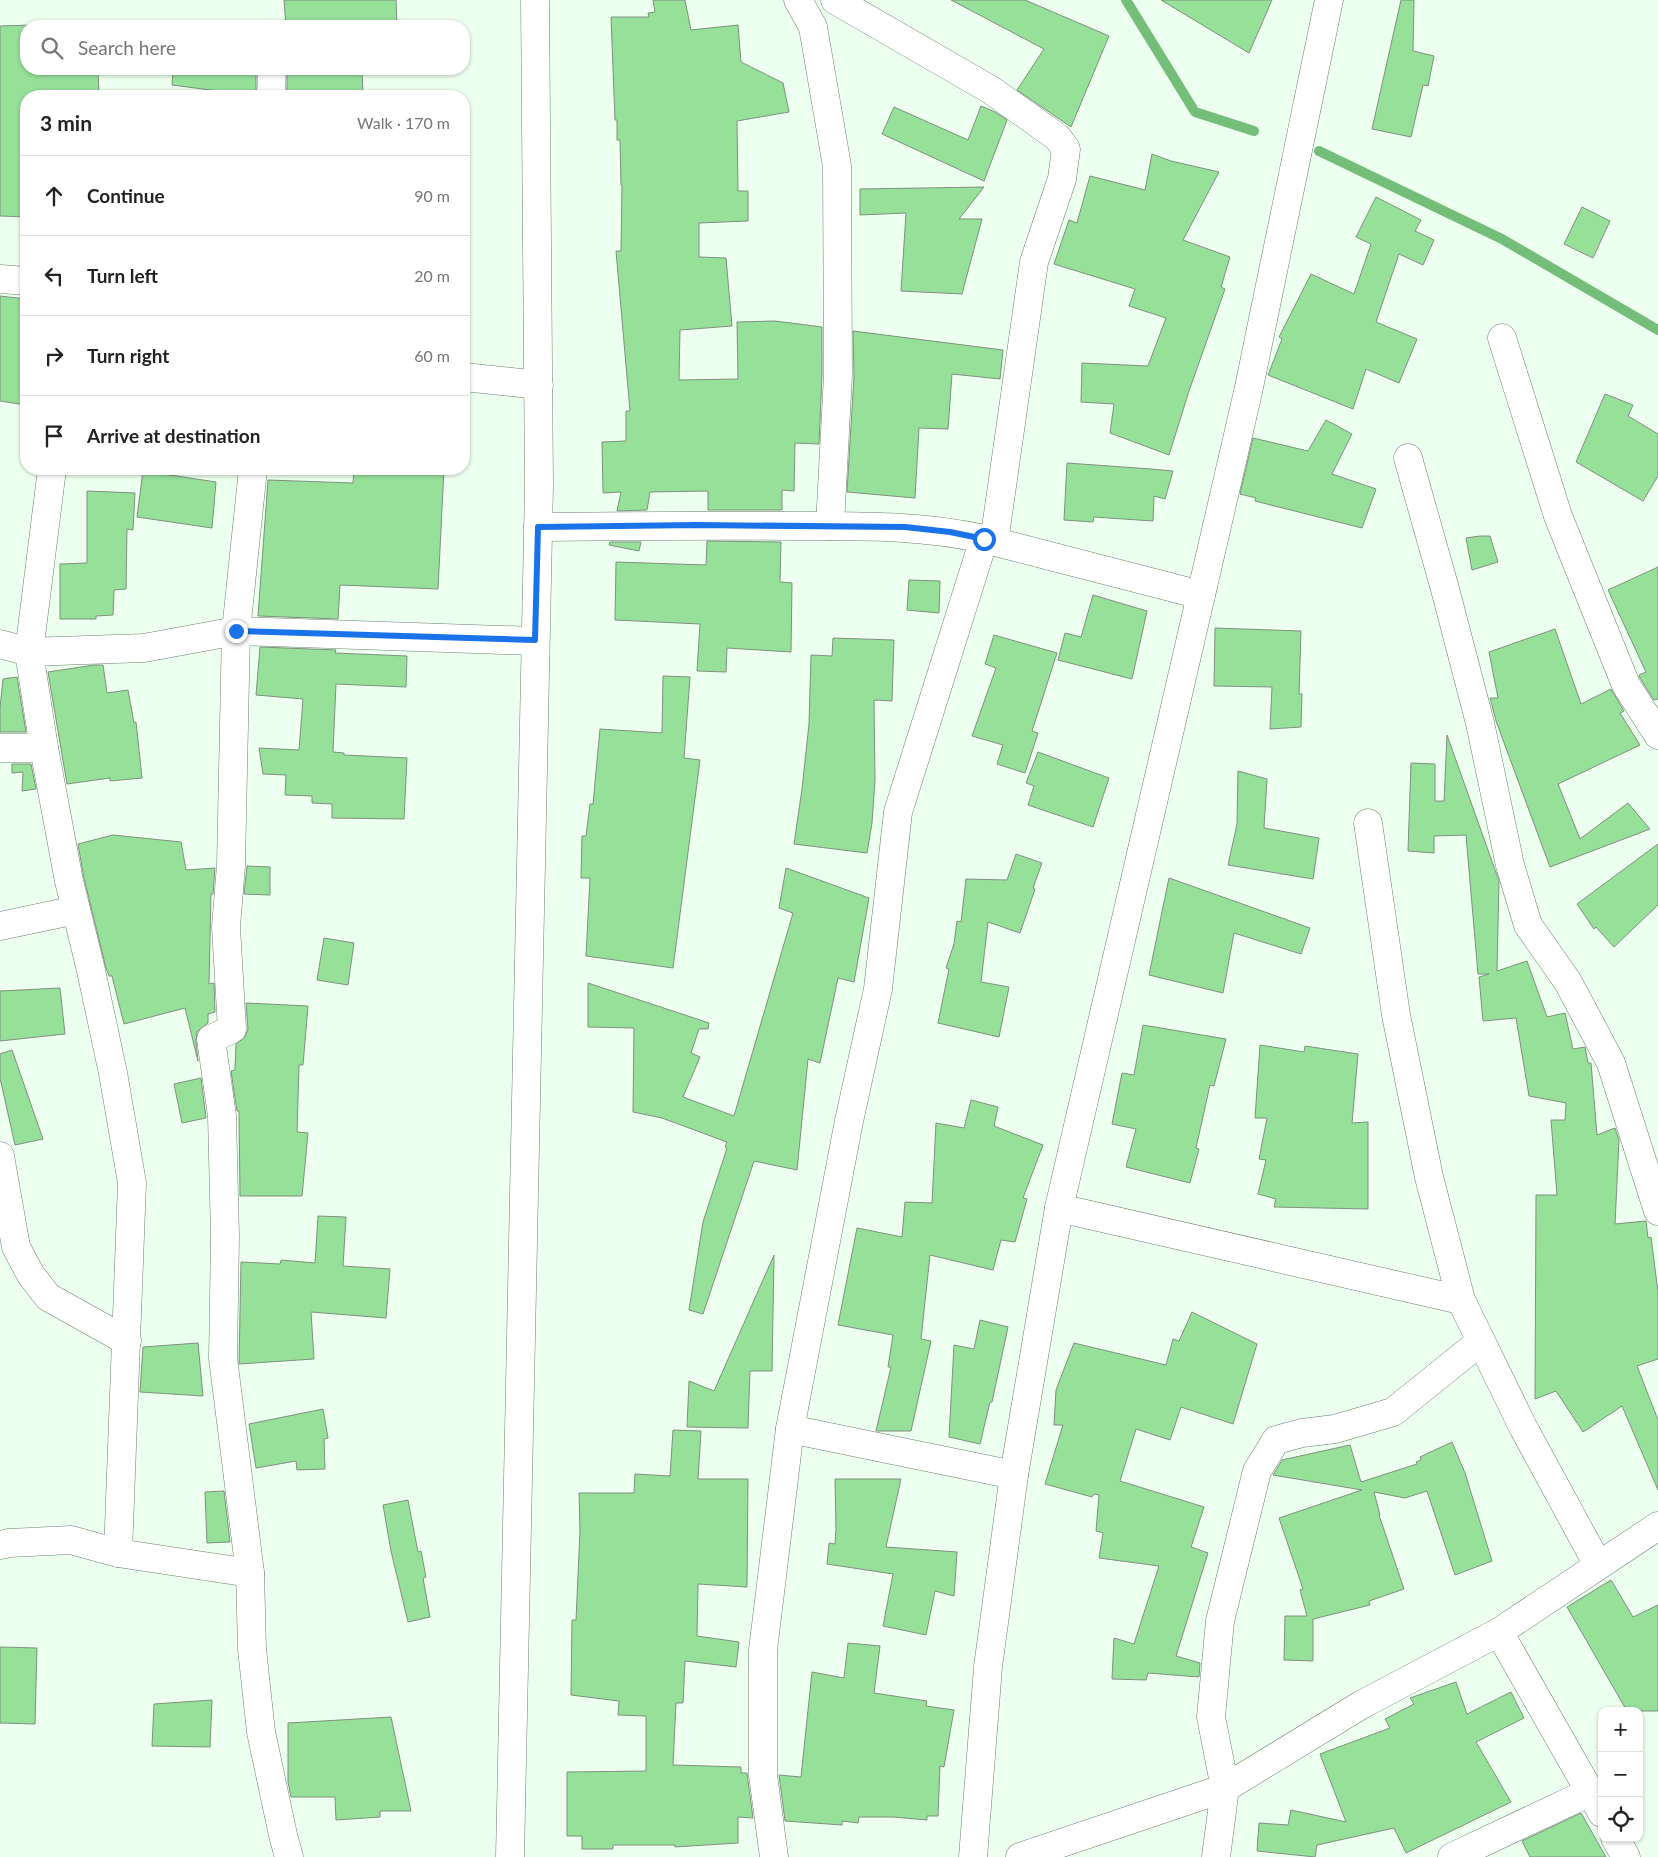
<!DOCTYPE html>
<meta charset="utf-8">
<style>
:root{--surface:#fff;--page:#f6f6f6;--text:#222;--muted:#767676;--line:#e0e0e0}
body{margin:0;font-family:Lato,sans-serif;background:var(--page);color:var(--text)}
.controls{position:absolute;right:15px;bottom:15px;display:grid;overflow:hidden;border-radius:10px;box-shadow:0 1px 4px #0004}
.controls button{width:45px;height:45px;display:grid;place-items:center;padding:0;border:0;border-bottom:1px solid var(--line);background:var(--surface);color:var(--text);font:25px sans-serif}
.stop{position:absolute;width:15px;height:15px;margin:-11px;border:4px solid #1a73e8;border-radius:50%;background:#fff}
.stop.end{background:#1a73e8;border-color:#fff;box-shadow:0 1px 5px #0008}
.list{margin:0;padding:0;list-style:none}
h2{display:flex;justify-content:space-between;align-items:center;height:65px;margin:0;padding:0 20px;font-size:21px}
h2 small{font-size:16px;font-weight:400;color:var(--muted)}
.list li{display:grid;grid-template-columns:32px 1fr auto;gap:15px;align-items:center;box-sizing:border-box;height:80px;padding:0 20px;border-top:1px solid var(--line)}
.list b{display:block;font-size:19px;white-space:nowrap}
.list em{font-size:16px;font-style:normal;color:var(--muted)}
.icon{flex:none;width:28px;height:28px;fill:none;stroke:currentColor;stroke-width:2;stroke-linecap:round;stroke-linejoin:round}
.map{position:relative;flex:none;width:1658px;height:1857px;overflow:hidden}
.search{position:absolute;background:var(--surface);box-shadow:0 1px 4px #0004;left:20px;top:20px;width:450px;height:55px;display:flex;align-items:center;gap:12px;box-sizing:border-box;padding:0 18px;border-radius:20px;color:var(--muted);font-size:19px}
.panel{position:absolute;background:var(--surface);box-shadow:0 1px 4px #0004;left:20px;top:90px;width:450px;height:385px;border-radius:20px}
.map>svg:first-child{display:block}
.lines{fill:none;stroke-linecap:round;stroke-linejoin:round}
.stream{stroke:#75be7a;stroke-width:10}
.building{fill:#96e09a;stroke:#7e927e}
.minor-casing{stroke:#6d806e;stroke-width:29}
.minor{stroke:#fff;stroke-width:28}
.route{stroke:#1a73e8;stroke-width:6}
</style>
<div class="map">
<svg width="1658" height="1857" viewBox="0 0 1658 1857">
<rect width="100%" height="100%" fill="#edffee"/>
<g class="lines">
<g class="stream">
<polyline points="1126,0 1195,112 1254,131"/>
<polyline points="1319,151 1502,239 1658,330"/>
</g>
</g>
<g class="building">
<polygon points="284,0 396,0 397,26 286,26"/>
<polygon points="653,0 685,0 691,30 738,25 741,62 783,83 789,112 737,121 738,191 748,191 748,221 699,223 699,257 726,258 732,326 680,330 679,380 738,379 737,322 775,321 822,327 822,375 819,444 795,443 794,491 782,490 782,510 708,510 708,491 650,492 647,510 617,511 621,492 603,493 602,442 626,441 626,411 630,411 616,251 621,251 622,185 621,185 620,140 617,140 617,120 615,120 611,17 649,17 648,13 655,12"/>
<polygon points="951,0 1025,0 1109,36 1071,127 1017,90 1044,49"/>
<polygon points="1161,0 1272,0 1249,53"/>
<polygon points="1401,0 1414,0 1413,51 1434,56 1428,86 1423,85 1411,137 1372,129"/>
<polygon points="97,23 97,26 26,26 26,69 98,69 99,96 26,96 26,217 0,216 0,26"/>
<polygon points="173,69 256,69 256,96 172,85"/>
<polygon points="287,69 362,69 363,96 287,96"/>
<polygon points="981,106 995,112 1007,120 984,181 882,134 894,107 968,140"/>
<polygon points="1152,154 1171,161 1219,172 1183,240 1230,257 1221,287 1225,289 1189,391 1169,455 1110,433 1114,404 1081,402 1082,363 1148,366 1166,318 1129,306 1135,289 1054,264 1069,220 1077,223 1090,176 1145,190"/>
<polygon points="984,187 959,219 982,219 962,294 901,291 906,213 860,215 860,189"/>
<polygon points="1376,197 1421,220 1415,231 1434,240 1423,265 1399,254 1376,322 1417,339 1399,383 1366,369 1353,409 1268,375 1282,339 1279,337 1311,274 1354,294 1371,244 1356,237"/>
<polygon points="1582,207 1610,221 1593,258 1564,244"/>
<polygon points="0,296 26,299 26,405 0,401"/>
<polygon points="853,331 1003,350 1000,379 952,374 948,429 919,428 915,498 847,492 854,376"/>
<polygon points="1605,394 1633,405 1628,416 1658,434 1658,476 1643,501 1576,462"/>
<polygon points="1326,420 1352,434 1332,474 1376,489 1362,528 1255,501 1256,498 1240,494 1253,438 1308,451"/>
<polygon points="1067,463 1151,469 1173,471 1165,499 1154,496 1153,521 1094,517 1093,522 1064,520"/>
<polygon points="354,469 444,469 438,589 340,585 338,619 258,616 268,480 353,483"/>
<polygon points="143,471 216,482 212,528 137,517"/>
<polygon points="87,491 135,493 133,530 127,529 126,589 114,590 113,615 96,616 96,619 60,619 60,564 87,563"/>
<polygon points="1480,536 1490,536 1498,562 1472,570 1466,538"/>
<polygon points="707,541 781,542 780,582 792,583 791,652 727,648 726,672 697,671 700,624 615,620 616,562 706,565"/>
<polygon points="610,542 641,542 639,551 609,545"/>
<polygon points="1658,567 1658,699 1654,700 1640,678 1639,675 1646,672 1608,590"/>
<polygon points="909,580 940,581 939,613 907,610"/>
<polygon points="1093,595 1147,611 1132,679 1058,660 1065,633 1081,637"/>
<polygon points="1215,628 1301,631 1299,694 1302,694 1301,727 1270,729 1272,687 1214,686"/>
<polygon points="1555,629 1581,704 1611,689 1624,711 1620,713 1640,745 1558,784 1580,839 1628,803 1650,829 1550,867 1496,721 1490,698 1498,698 1489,652"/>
<polygon points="994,635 1057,653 1032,731 1038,733 1025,773 997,764 1003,745 972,736 996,668 985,664"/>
<polygon points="833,638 894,640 892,701 874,700 875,780 872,823 867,853 794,844 802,789 809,724 811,655 832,656"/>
<polygon points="260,647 336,650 335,653 407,656 406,687 336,684 333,752 344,753 344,755 407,758 404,819 332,818 332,804 312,803 312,796 285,795 286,775 263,774 259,748 299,750 303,699 256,695"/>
<polygon points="94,665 103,665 107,693 128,690 134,723 136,722 142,778 110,781 110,778 67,784 48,672"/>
<polygon points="663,676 690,677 684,758 700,760 673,968 586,956 590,878 581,878 582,836 586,836 590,804 593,804 600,729 662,733"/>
<polygon points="17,677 26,732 0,732 0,708 3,679"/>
<polygon points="1447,735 1499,881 1497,971 1527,961 1547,1017 1565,1013 1573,1049 1585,1047 1588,1063 1591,1063 1597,1135 1615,1128 1619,1140 1615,1224 1646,1221 1648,1238 1651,1237 1658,1292 1658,1359 1637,1366 1658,1420 1658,1490 1622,1406 1583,1432 1556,1391 1535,1399 1536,1195 1557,1195 1551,1120 1565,1120 1566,1103 1529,1096 1516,1018 1483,1021 1479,977 1489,974 1478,974 1466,835 1434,836 1434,853 1408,851 1411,763 1435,764 1435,801 1444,801"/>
<polygon points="1038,752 1109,778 1093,827 1028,805 1034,786 1026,783"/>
<polygon points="12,764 31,764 36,789 22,791 23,772 12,773"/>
<polygon points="1238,771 1267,779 1264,828 1319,838 1313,879 1228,865 1237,824"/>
<polygon points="113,835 181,842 186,870 215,868 213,894 211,894 209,984 214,983 215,1012 208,1014 208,1023 197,1032 196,1041 198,1061 185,1008 124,1024 112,976 109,976 106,968 84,878 78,844"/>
<polygon points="1658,844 1658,905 1614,947 1596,927 1594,929 1577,904"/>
<polygon points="1016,854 1042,863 1033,888 1035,889 1020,933 988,922 981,982 1009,987 999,1037 938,1023 949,969 946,968 954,944 957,921 961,922 966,879 1007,880"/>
<polygon points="247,866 270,867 270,895 244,894"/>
<polygon points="786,868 869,898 854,982 838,978 820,1063 808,1059 797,1170 754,1161 703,1314 689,1310 703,1222 727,1148 725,1147 727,1142 662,1118 633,1112 634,1028 588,1027 588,983 709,1023 708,1029 699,1029 691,1053 700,1057 683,1097 734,1116 793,913 779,908"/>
<polygon points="1169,878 1310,928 1301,954 1234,933 1223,993 1149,975"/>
<polygon points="324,938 354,943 348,985 317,980"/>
<polygon points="60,988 65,1034 0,1041 0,991"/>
<polygon points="246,1003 308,1006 303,1065 299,1065 297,1132 308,1133 302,1196 240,1196 239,1111 237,1111 231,1071 235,1070 236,1044 245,1037 248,1029"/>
<polygon points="1143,1025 1226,1039 1214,1086 1210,1085 1196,1148 1199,1149 1190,1183 1126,1167 1136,1129 1112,1124 1122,1073 1134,1075"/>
<polygon points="1260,1045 1304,1052 1305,1046 1358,1054 1352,1123 1368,1122 1368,1209 1274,1207 1276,1199 1258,1194 1266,1160 1259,1159 1267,1118 1255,1118"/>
<polygon points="12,1050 43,1139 15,1145 0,1078 0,1054"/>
<polygon points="201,1078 206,1118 182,1123 174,1084"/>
<polygon points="971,1100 998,1107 994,1126 1043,1145 1023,1198 1027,1199 1015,1242 1001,1240 993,1270 930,1255 921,1339 931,1341 911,1431 876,1431 891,1367 888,1367 893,1335 838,1325 857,1228 902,1237 905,1202 932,1203 936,1123 964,1128"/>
<polygon points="318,1216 346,1217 343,1266 390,1269 386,1318 311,1312 314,1359 239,1364 241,1262 280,1264 281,1260 315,1263"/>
<polygon points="774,1255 772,1371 750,1371 748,1428 687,1427 689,1381 714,1391"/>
<polygon points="1192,1312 1257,1344 1233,1424 1181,1407 1170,1440 1136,1429 1120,1481 1204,1507 1191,1547 1208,1553 1176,1656 1200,1663 1199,1677 1148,1673 1146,1680 1112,1679 1114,1638 1134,1644 1159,1566 1099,1558 1103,1533 1096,1531 1099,1495 1094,1494 1092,1497 1045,1484 1063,1425 1054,1425 1056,1390 1074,1343 1166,1365 1173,1339 1179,1341"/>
<polygon points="980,1320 1008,1327 992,1402 990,1402 980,1444 949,1437 954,1345 974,1349"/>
<polygon points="198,1343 203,1396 140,1392 143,1347"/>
<polygon points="323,1409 328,1438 324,1439 325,1469 297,1470 296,1461 256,1468 249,1424"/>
<polygon points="673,1430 701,1431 698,1479 748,1479 747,1587 698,1584 697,1636 739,1642 736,1667 685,1661 683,1703 676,1703 673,1765 741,1767 741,1773 747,1773 753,1818 738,1817 738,1843 675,1847 675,1845 613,1845 613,1849 582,1849 582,1836 567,1836 567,1772 646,1771 646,1716 618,1715 619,1701 571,1695 572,1620 576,1620 580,1531 579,1493 634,1493 635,1474 670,1476"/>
<polygon points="1452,1442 1465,1473 1492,1561 1455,1575 1427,1491 1405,1498 1374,1492 1380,1515 1379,1515 1404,1589 1369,1601 1370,1605 1313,1619 1313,1661 1284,1660 1285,1616 1307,1616 1300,1590 1303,1589 1279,1518 1362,1490 1273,1475 1282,1460 1350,1445 1361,1482 1417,1464 1416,1462 1421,1460 1420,1457"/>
<polygon points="835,1479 901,1479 886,1547 957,1552 954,1596 935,1591 926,1635 883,1626 893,1574 827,1564 829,1543 835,1544 836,1529"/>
<polygon points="224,1491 230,1542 207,1543 205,1492"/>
<polygon points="408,1500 418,1552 421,1551 426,1577 423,1578 430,1617 408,1622 391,1551 383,1505"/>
<polygon points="1611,1580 1633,1617 1658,1605 1658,1711 1627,1711 1567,1607"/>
<polygon points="848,1643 880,1646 874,1693 927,1701 926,1706 954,1710 944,1767 940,1766 938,1816 927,1816 927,1820 893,1817 859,1817 858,1823 842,1821 842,1825 785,1821 779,1775 801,1777 812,1672 844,1678"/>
<polygon points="0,1647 37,1648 35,1724 0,1723"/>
<polygon points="1456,1682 1467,1714 1511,1692 1524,1718 1476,1742 1511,1802 1406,1853 1394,1828 1317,1845 1315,1857 1257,1851 1259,1823 1288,1825 1291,1810 1346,1822 1320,1754 1390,1728 1385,1719 1414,1704 1410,1698"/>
<polygon points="212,1700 210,1747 152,1746 154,1704"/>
<polygon points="391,1717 411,1811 380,1811 380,1817 336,1820 335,1797 291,1797 288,1782 288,1723"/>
<polygon points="1581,1813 1606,1857 1530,1857 1522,1841"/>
</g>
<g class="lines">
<g class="minor-casing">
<g id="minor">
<polyline points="798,0 813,27 837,166 838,375 830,526"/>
<polyline points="835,0 991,90 1057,137 1066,149 1062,179 1034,262 994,542"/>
<polyline points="271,96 272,69"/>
<polyline points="0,279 26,281"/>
<polyline points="1502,338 1558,516 1626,685 1658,735"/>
<polyline points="464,377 539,385"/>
<polyline points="1408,458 1445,589 1480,723 1510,865 1528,925 1568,982 1611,1063 1658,1211"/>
<polyline points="52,469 29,652 44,748 69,881 90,966 113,1073 132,1183 118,1553"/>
<polyline points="253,469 236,631 231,865 226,927 232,1029 211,1039 222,1116 225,1237 223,1358 250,1573 252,1649 261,1732 283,1835 289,1857"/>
<path d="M 538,527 C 624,526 709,525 795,526 C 861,526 919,525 984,539 L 1201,595"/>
<polyline points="0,644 29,652 144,648 236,631 535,641"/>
<polyline points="0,748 44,748"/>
<polyline points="1368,823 1396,1015 1429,1177 1461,1300 1523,1427 1598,1565"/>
<polyline points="0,926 76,910"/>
<polyline points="0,1156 16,1247 31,1275 48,1297 127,1341"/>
<polyline points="1059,1208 1461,1300"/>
<polyline points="790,1429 1014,1475"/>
<polyline points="0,1545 9,1543 71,1540 118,1553 250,1573"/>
<polyline points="1499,1632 1602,1813"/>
<polyline points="1615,1838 1626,1857"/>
<polyline points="510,1857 539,486 535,0"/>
<polyline points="774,1857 763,1775 763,1650 790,1429 849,1121 878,989 898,812 984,539"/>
<polyline points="973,1857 988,1667 1014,1475 1059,1208 1248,392 1329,0"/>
<polyline points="1020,1857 1225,1788 1361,1705 1499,1632 1658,1526"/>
<polyline points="1216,1857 1225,1788 1211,1717 1220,1621 1257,1471 1276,1440 1302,1433 1335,1429 1393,1412 1480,1342"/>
<polyline points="1452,1857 1590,1792"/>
</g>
</g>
<use href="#minor" class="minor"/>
</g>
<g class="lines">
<polyline class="route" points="236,631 535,640 538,527 697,525 905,527 950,532 984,539"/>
</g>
</svg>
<div class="controls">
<button>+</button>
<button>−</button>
<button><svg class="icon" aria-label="locate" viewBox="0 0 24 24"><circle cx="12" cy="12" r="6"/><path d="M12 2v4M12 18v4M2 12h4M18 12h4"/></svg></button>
</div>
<div class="stop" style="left:984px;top:539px"></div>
<div class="stop end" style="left:236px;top:631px"></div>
<div class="search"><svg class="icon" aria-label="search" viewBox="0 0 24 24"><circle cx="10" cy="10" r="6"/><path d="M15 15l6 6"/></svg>Search here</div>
<section class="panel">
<h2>3 min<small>Walk · 170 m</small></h2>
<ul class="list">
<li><svg class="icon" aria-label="ahead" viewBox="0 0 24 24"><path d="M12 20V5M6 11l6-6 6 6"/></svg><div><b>Continue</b></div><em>90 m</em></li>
<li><svg class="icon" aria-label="left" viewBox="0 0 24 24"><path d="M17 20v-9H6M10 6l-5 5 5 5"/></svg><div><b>Turn left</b></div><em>20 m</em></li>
<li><svg class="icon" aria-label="right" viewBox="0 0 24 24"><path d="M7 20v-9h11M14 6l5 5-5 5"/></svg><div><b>Turn right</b></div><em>60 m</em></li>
<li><svg class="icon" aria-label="arrive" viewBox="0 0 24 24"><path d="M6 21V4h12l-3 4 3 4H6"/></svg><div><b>Arrive at destination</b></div></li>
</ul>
</section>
</div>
